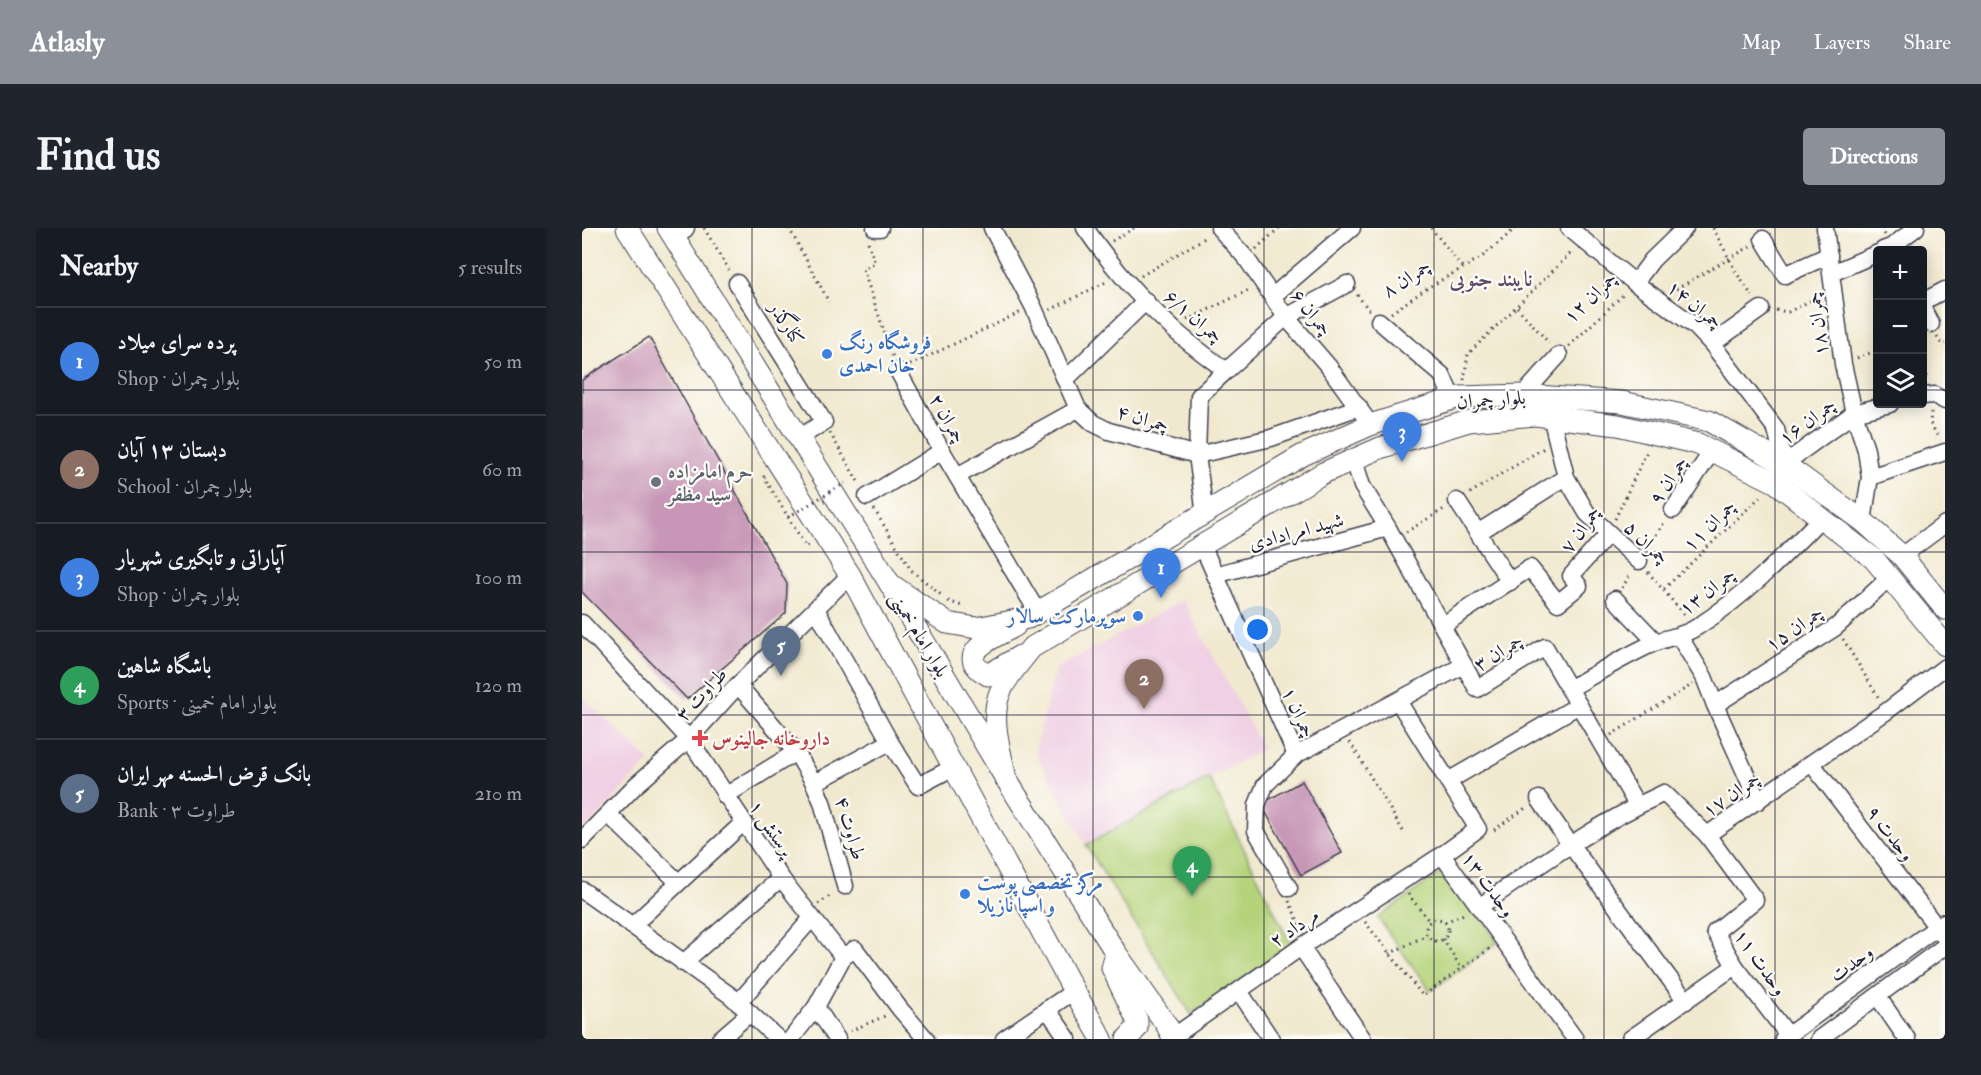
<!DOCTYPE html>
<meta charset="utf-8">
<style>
:root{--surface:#171b24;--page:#20242c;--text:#f1f3f6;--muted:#9ea1a6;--line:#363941;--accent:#8c9099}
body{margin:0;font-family:"IM FELL Double Pica",Amiri,serif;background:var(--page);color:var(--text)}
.controls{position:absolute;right:18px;top:18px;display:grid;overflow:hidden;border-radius:6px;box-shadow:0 3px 15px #0003}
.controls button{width:54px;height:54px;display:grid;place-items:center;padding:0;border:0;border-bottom:2px solid var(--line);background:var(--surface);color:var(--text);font:30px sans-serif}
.you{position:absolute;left:676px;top:402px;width:21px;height:21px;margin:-15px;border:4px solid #fff;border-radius:50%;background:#1a73e8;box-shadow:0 0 0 9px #1a73e833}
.badge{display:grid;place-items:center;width:39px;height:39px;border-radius:50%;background:var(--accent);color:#fff;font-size:20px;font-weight:700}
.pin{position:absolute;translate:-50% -50px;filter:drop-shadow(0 2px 3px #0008)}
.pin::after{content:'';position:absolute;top:32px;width:21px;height:18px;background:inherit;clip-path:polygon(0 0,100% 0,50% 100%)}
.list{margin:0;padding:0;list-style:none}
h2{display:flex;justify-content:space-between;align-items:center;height:78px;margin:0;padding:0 24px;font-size:26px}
h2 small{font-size:20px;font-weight:400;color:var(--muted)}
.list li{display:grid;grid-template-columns:39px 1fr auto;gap:18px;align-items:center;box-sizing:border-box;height:108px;padding:0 24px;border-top:2px solid var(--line)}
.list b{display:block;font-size:22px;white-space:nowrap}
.list p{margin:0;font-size:20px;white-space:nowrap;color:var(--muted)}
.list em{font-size:20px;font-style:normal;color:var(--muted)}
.icon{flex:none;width:33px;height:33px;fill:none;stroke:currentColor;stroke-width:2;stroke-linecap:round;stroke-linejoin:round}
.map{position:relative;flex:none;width:1363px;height:811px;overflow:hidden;border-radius:6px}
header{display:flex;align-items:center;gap:36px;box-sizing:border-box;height:84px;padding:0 30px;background:var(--accent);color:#fff}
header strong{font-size:28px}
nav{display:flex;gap:33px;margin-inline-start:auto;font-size:21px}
.intro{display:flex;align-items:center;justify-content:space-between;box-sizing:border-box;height:144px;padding:0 36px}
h1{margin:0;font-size:42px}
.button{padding:15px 27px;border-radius:6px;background:var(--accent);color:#fff;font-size:21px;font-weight:700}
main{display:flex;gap:36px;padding:0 36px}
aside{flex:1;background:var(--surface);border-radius:6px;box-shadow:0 3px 15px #0003}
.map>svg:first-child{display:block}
.built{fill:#f0d0e4}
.green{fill:#b5d37a;stroke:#6c7a5a;stroke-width:1.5}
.building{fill:#c897b7}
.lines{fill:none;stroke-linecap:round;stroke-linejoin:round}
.minor-casing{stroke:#414051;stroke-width:19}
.major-casing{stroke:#414051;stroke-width:23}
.path{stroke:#414051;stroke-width:3;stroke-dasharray:1.5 4.5;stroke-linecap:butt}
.minor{stroke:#fff;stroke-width:16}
.major{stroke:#fff;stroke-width:21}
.path-bridge{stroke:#414051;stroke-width:3;stroke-dasharray:1.5 4.5;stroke-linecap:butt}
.grid{fill:none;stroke:#22223b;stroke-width:1.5;stroke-opacity:0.55}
.shop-dot{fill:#3f7fe0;stroke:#fdfcf7;stroke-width:2}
.worship-dot{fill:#6b7280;stroke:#fdfcf7;stroke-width:2}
.health-dot{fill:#e0444e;stroke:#fdfcf7;stroke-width:2}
.labels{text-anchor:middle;stroke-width:4.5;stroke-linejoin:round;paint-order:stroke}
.street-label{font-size:20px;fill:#22223b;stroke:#fdfcf7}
.shop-label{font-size:20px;font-weight:bold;fill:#366cbe;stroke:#fdfcf7;text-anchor:start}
.worship-label{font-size:20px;font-weight:bold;fill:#5b616d;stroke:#fdfcf7;text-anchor:start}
.health-label{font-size:20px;font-weight:bold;fill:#be3a42;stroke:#fdfcf7;text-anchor:start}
.neighbourhood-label{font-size:21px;font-weight:bold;fill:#5c4b66;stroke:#fdfcf7}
</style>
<header>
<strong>Atlasly</strong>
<nav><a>Map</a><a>Layers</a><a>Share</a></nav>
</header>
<div class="intro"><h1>Find us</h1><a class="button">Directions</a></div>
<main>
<aside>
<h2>Nearby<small>5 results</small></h2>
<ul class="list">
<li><span class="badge" style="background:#3f7fe0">1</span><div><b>پرده سرای میلاد</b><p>Shop · بلوار چمران</p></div><em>50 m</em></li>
<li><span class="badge" style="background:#8d6e63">2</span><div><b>دبستان ۱۳ آبان</b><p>School · بلوار چمران</p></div><em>60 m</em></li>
<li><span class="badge" style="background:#3f7fe0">3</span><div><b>آپاراتی و تابگیری شهریار</b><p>Shop · بلوار چمران</p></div><em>100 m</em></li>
<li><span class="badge" style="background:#2e9e5b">4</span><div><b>باشگاه شاهین</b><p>Sports · بلوار امام خمینی</p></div><em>120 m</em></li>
<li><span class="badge" style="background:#5c6f8a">5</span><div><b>بانک قرض الحسنه مهر ایران</b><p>Bank · طراوت ۳</p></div><em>210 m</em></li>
</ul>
</aside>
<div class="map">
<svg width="1363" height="811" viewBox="0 0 1363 811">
<rect width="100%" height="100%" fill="#fdfcf7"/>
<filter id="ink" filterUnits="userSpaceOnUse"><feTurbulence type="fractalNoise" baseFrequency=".0167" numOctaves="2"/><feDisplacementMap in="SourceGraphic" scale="12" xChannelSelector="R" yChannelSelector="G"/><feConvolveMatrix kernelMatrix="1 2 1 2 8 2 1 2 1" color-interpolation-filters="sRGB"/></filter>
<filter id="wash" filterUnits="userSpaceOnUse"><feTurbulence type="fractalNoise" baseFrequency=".008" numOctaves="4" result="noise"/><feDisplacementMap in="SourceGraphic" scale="24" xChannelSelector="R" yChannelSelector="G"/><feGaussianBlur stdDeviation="1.35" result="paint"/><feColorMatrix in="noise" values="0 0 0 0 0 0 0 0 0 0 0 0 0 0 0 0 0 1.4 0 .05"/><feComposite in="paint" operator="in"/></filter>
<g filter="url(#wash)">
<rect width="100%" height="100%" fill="#f1e9cf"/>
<g class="built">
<polygon points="601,372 681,521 504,617 453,523 473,441"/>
<polygon points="0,469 68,533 0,604"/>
</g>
<g class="green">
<polygon points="627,550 710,719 609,786 504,617"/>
<polygon points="864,641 916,714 848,763 796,690"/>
</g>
<g id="blocks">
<g class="building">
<polygon points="67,109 205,356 204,385 105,471 0,364 0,152"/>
<polygon points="720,553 760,625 719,647 679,576"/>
</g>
</g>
</g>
<g filter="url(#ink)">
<use href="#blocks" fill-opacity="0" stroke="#414051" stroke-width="1.5"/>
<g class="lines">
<g class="minor-casing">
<g id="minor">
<polyline points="293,0 298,0"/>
<polyline points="410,0 451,78 496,181 511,195 527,203 615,227 689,210 777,179"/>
<path d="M 503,0 C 528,36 557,70 589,99 C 606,115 626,129 644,143 L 704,89 L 765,56"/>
<polyline points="637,0 664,30 704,89 747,139 783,189"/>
<polyline points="987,0 1053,55 1114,99 1130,116 1194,201 1202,236 1272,185 1308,176"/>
<polyline points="1243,0 1261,136 1272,185 1284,222 1288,249 1281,293"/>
<polyline points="94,11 104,0"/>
<polyline points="1181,11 1203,47 1247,27"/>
<polyline points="1301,22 1309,19 1334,0"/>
<polyline points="1250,45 1296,25"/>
<polyline points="155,55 242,194 217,210"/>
<polyline points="1053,55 1070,32 1103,0"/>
<polyline points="691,68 770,0"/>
<polyline points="1340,74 1363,62"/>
<polyline points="1340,79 1349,96"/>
<polyline points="797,93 860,147 871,172"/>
<polyline points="1130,116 1179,81"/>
<polyline points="316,143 360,223 456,385"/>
<polyline points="483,152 564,73"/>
<polyline points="941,167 977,127"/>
<polyline points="1340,168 1352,167 1363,173"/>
<polyline points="969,188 984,249 1005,285 1057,333"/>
<polyline points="772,232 780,258 806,300 895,461 963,419 1055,577"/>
<polyline points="375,248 496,181"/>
<polyline points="1288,249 1363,224"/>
<polyline points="285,269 360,223"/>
<polyline points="875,273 928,354"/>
<polyline points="1091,282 1130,223"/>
<polyline points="623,287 615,227 617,168 644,143"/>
<polyline points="897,304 984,249"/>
<polyline points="620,317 714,527"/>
<polyline points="1320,328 1363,296"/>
<polyline points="633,347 806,300"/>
<polyline points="1033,371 1074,414"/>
<polyline points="234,381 308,514"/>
<polyline points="0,395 107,511 199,650 261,729 273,721 318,781 344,811"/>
<polyline points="861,397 948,340 976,375 997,358 989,348 1026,306"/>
<polyline points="1097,408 1122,449 1133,477 1176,573"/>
<polyline points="156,457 214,524"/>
<path d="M 987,461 C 1015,445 1043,428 1072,415 C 1086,409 1102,408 1115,399 C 1161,370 1201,329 1239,290"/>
<polyline points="1133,477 1254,399 1307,350"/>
<polyline points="1230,536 1363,710"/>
<polyline points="866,553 997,477"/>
<polyline points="143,568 214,524 232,555"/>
<polyline points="957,571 988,616 1104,773"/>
<polyline points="26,586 96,654"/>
<polyline points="1125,607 1173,672 1133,704 1153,738 1206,807"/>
<polyline points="0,612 53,558 107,511 156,457 268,347"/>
<polyline points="860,627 993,811"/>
<polyline points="263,658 240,574 232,555 308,514 336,558 372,539"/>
<polyline points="707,660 674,603 675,577 683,557 714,527 882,437"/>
<polyline points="0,662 149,768 196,811"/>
<path d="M 897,679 C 957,637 1016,595 1082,565 L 1125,607 L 1305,483 L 1363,439"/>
<polyline points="50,698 161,595"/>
<polyline points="719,719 781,811"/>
<polyline points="101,735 199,650"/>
<polyline points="657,763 689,811"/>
<polyline points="1296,769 1325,811"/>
<polyline points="156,775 230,690"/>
<polyline points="234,779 255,811"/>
<polyline points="465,781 486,811"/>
<polyline points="591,809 719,719 860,627 896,601 816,473"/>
<polyline points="138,811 168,785"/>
<polyline points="209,811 234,779 261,729"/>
<polyline points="422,811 492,763"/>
<polyline points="1048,811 1153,738"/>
<polyline points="1201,811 1362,694"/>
<polyline points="1237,811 1363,718"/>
</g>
</g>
<g class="major-casing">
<g id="major">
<polyline points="45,0 268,347 492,763 520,811"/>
<polyline points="86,0 308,356 424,551 534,725 584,796 592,811"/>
<polyline points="308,356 365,395 394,400 446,390 721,227 788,197 877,169 941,167 1040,174 1127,193 1202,236 1281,293 1320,328 1363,381"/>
<path d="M 433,398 C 415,408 367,426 406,447 L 438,428"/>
<path d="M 424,551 C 419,525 408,493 417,467 C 423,450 438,435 449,420 L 741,245 L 798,220 L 887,193 L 953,187 L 1036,197 L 1116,216 L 1193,254 L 1292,331 L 1363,417"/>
<polyline points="534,725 530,740 555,792 555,800 545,811"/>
</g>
</g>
<g class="path">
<polyline points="122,0 147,42"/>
<polyline points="207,0 247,74"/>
<polyline points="849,0 881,40"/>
<polyline points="1131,0 1154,44 1170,68"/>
<polyline points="1300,0 1303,7"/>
<polyline points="530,13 552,0"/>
<polyline points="286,14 293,35 281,41 311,130"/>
<polyline points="674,21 697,0"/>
<polyline points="559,48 626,8"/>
<polyline points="1089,64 1169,18"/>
<polyline points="775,67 788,83"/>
<polyline points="935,79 967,115"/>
<polyline points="468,82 526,53"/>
<polyline points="1194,82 1206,84 1238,68"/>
<polyline points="809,85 847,59 900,29 934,0"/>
<polyline points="605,92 669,61"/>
<polyline points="1355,109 1360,117 1363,116"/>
<polyline points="987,118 1043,65"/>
<polyline points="1275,130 1296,122"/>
<polyline points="1340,136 1346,151"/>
<polyline points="328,137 439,84"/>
<polyline points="882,152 886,126 991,23"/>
<polyline points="1349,184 1348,195 1357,210"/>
<polyline points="248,205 278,257"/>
<polyline points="183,248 182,249 224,319 228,316"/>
<polyline points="888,265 962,220"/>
<polyline points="292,281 329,342 359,367"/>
<polyline points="1033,291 1066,221"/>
<polyline points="824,304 862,281"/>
<polyline points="1064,322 1082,295"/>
<polyline points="1066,344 1104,389"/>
<polyline points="1040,360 1049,345"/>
<polyline points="1082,361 1181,266"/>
<polyline points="366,373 383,379"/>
<polyline points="1261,411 1298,472"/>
<polyline points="1029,507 1111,456"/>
<polyline points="768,514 821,603"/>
<polyline points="912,602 945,579"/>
<polyline points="826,666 847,693"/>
<polyline points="707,673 720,702"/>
<polyline points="236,676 251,666"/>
<circle cx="855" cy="702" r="11"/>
<polyline points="783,694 841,768 910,719"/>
<polyline points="863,694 884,685"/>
<polyline points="861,711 879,740"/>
<polyline points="807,726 845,707"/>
<polyline points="268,803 303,788"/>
</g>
<use href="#minor" class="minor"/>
<use href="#major" class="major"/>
<polyline class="path-bridge" points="206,289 263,255"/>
</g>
</g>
<path class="grid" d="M 170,0 L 170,811M 341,0 L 341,811M 511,0 L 511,811M 682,0 L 682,811M 852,0 L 852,811M 1022,0 L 1022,811M 1193,0 L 1193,811M 0,162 L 1296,162M 1340,162 L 1363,162M 0,324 L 1363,324M 0,487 L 1363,487M 0,649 L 1363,649"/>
<g class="shop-dot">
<circle cx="245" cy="126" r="6"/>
<circle cx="556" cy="388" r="6"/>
<circle cx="383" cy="666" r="6"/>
</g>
<circle class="worship-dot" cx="74" cy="254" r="6"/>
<path class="health-dot" d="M115 501h6v6h6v6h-6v6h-6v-6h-6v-6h6z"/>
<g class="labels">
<g class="street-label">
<text transform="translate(824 50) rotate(-33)" y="7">چمران ۸</text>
<text transform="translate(1008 69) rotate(-43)" y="7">چمران ۱۲</text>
<text transform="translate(1113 76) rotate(39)" y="7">چمران ۱۴</text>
<text transform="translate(730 84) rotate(52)" y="7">چمران ۶</text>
<text transform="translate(612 88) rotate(41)" y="7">چمران ۶/۱</text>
<text transform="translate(205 95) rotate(58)" y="7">کنارگذر</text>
<text transform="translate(1235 96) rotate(-97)" y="7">چمران ۱۸</text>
<text transform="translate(909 171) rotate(-4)" y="7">بلوار چمران</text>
<text transform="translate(366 190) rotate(61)" y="7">چمران ۲</text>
<text transform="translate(561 190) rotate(17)" y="7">چمران ۴</text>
<text transform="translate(1225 193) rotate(-36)" y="7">چمران ۱۶</text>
<text transform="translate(1086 252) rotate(-56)" y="7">چمران ۹</text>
<text transform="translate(1127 297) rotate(-44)" y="7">چمران ۱۱</text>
<text transform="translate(998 301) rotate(-54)" y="7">چمران ۷</text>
<text transform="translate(714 303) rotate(-15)" y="7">شهید امرادادی</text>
<text transform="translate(1065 314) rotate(44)" y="7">چمران ۵</text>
<text transform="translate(1125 363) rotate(-37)" y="7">چمران ۱۳</text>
<text transform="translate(1212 400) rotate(-34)" y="7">چمران ۱۵</text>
<text transform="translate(338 406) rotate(59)" y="7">بلوار امام خمینی</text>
<text transform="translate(916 424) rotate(-31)" y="7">چمران ۳</text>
<text transform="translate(119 466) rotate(-47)" y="7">طراوت ۳</text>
<text transform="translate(717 484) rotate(66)" y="7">چمران ۱</text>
<text transform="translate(1149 566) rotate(-34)" y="7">چمران ۱۷</text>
<text transform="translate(190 600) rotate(56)" y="7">پرستش ۱</text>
<text transform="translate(269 600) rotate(74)" y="7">طراوت ۴</text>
<text transform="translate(1309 605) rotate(52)" y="7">وحدت ۹</text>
<text transform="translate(907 656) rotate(54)" y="7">وحدت ۱۳</text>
<text transform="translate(712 699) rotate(-34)" y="7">مرداد ۲</text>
<text transform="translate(1179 734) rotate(55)" y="7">وحدت ۱۱</text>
<text transform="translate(1269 735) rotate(-36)" y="7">وحدت</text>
</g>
<g class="shop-label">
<text x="257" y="121">فروشگاه رنگ<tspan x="257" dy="23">خان احمدی</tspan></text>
<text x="544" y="395" text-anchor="end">سوپرمارکت سالار</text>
<text x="395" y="661">مرکز تخصصی پوست<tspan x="395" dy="23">و اسپا نازیلا</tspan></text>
</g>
<g class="worship-label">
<text x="86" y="250">حرم امامزاده<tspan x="86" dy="23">سید مظفر</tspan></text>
</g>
<g class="health-label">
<text x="130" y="517">داروخانه جالینوس</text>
</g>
<g class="neighbourhood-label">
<text x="909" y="58">نایبند جنوبی</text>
</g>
</g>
</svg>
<div class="controls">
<button>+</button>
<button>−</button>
<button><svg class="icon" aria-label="layers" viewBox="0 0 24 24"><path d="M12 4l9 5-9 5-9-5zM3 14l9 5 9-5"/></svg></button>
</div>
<div class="you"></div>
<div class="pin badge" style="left:579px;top:370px;background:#3f7fe0">1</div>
<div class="pin badge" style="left:562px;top:481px;background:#8d6e63">2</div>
<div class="pin badge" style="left:820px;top:234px;background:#3f7fe0">3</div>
<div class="pin badge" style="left:610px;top:668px;background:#2e9e5b">4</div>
<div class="pin badge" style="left:199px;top:448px;background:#5c6f8a">5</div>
</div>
</main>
